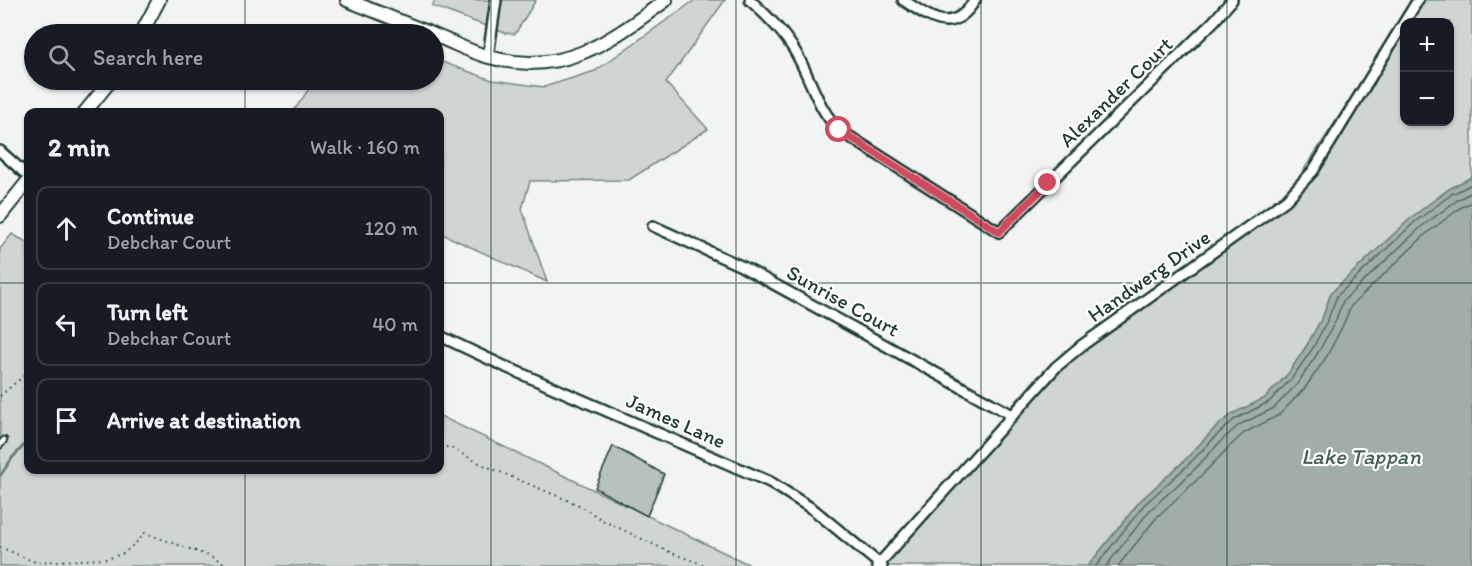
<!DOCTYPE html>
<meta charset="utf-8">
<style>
:root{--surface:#171b24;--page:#20242c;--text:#f1f3f6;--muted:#9ea1a6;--line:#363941}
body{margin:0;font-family:Itim,sans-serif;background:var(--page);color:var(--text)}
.controls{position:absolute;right:18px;top:18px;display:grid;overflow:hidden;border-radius:12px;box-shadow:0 2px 4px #0004}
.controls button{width:54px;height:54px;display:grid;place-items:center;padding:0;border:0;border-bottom:2px solid var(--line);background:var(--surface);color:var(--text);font:30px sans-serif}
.stop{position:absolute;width:18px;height:18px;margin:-14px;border:4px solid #d1495b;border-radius:50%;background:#fff}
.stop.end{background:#d1495b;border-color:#fff;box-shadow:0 2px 6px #0008}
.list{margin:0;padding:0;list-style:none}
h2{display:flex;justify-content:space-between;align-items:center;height:78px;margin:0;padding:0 24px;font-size:26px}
h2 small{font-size:20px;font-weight:400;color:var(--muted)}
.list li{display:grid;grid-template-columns:39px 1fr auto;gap:18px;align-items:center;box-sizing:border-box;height:84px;margin:0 12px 12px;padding:0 12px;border:2px solid var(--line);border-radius:12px}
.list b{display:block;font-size:22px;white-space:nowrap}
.list p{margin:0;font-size:20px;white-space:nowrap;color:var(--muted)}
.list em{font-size:20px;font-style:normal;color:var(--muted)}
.icon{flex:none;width:33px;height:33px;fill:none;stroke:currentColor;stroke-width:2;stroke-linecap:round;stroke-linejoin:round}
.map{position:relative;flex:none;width:1472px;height:566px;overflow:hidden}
.search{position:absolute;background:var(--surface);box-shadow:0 2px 4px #0004;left:24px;top:24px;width:420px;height:66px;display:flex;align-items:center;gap:15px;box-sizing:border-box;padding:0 21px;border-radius:33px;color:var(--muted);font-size:22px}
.panel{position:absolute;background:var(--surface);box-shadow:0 2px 4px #0004;left:24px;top:108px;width:420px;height:366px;border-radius:12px}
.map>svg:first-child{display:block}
.green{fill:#ced5d3;stroke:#768984;stroke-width:1.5;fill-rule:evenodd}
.water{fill:#a1adaa;stroke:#6d807b;stroke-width:1.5}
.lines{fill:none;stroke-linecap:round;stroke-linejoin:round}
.shore{stroke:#536a63;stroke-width:1.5}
.stream{stroke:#6d807b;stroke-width:3}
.building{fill:#b7c1bd;stroke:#1f3d34;stroke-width:1.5}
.service-casing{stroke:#1f3d34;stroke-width:9}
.minor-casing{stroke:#1f3d34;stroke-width:14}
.secondary-casing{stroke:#1f3d34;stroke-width:16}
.path{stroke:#1f3d34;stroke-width:2;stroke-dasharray:1.5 4.5;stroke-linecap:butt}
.service{stroke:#fff;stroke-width:4.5}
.minor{stroke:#fff;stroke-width:9}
.secondary{stroke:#fff;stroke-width:12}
.route{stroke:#d1495b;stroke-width:8}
.grid{fill:none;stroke:#1f3d34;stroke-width:1.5;stroke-opacity:0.55}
.labels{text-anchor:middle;stroke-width:4.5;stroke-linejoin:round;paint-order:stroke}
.street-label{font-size:21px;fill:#1f3d34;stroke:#fff}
.water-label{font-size:22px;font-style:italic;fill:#465f57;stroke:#fff}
</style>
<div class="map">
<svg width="1472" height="566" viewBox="0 0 1472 566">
<rect width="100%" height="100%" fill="#f2f3f3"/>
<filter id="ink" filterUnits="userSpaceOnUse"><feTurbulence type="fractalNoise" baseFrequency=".0167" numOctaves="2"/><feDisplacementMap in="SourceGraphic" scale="12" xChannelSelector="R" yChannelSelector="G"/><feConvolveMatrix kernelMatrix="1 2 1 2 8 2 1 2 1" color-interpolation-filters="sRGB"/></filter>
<g filter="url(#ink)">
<g class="green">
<polygon points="435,0 536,0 515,34 505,33 432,6"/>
<polygon points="695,0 725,0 666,83 708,129 629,180 530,181 522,209 547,282 440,233 440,112 293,112 315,80 434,80 434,59 492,80 544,87 595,71"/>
<path d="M 1415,0 L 1472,0 L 1472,177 L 1449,189 L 1412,217 L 1331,293 L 1323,316 L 1307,345 L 1288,374 L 1265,398 L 1213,430 L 1184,461 L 1140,501 L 1088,566 L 877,566 L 1036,378 L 1292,188 ZM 1404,22 L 1450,22 L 1450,122 L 1404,122 Z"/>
<polygon points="12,234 28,243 28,470 440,470 440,416 752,566 0,566 0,249"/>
</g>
<polygon class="water" points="1472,177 1472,566 1088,566 1140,501 1184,461 1213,430 1232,414 1265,398 1288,374 1307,345 1323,316 1331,293 1412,217 1449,189"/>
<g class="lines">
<g class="shore">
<polyline points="1096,566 1144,505 1188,465 1217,435 1235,419 1269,402 1292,378 1313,348 1328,319 1337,296 1416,221 1452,194 1472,184"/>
<polyline points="1106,566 1150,510 1193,471 1222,440 1239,425 1274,408 1298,383 1319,351 1335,322 1343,301 1421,227 1456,201 1472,192"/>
<polyline points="1118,566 1157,517 1200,477 1229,447 1244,433 1279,415 1305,388 1327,356 1343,325 1351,306 1426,234 1460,208 1472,202"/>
</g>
<polyline class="stream" points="0,476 13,457 28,441"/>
</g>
<polygon class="building" points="613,446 664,474 647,516 595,488"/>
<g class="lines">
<g class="service-casing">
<polyline id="service" points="0,445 4,440"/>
</g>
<g class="minor-casing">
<g id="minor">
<path d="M 750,0 C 767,16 784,32 796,53 C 811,79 817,108 839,130 L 999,232 L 1214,21 L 1232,0"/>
<path d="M 903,0 C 930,17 952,37 975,0"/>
<polyline points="488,57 496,0"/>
<polyline points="0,151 28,176"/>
<polyline points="653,226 741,266 1012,415"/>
<polyline points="440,336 506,367 770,482 814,510 882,566"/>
<polyline points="877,566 1056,367 1081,346 1286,200 1313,171 1418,0"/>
</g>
</g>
<g class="secondary-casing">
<g id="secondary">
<polyline points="347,0 432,34"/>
<polyline points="141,34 159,0"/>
<path d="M 434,35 C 452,42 470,52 489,57 C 563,78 610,41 666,0"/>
<polyline points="85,112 111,80"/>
<polyline points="0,216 28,181"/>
</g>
</g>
<g class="path">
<polyline points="0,396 28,372"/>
<polyline points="440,446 451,448 481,464 579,505 604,521 674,554 708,566"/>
<polyline points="0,547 35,562 107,559 124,553 138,541 145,533 212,557 227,566"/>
</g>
<use href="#service" class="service"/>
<use href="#minor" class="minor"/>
<use href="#secondary" class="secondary"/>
</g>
</g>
<g class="lines" filter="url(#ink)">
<polyline class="route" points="839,130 999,232 1048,183"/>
</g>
<path class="grid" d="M 245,0 L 245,34M 491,0 L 491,566M 736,0 L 736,566M 981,0 L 981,566M 1227,0 L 1227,566M 245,80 L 245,112M 0,283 L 28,283M 440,283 L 1472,283M 245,470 L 245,566"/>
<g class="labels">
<g class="street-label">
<text transform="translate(1116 92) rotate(-44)" y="7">Alexander Court</text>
<text transform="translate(1149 276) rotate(-35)" y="7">Handwerg Drive</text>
<text transform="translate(843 301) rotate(29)" y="7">Sunrise Court</text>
<text transform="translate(676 421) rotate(24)" y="7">James Lane</text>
</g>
<g class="water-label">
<text x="1361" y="464">Lake Tappan</text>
</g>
</g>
</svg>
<div class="controls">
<button>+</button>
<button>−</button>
</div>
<div class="stop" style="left:839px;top:130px"></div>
<div class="stop end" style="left:1048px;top:183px"></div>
<div class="search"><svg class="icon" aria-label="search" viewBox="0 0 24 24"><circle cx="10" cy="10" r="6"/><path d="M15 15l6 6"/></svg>Search here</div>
<section class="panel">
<h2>2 min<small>Walk · 160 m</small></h2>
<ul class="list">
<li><svg class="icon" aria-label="ahead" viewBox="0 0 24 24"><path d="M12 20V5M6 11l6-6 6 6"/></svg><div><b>Continue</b><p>Debchar Court</p></div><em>120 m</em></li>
<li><svg class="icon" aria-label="left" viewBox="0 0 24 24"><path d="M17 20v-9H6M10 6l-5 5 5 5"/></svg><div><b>Turn left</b><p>Debchar Court</p></div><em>40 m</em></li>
<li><svg class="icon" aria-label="arrive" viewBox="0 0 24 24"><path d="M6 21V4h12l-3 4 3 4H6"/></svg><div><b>Arrive at destination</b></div></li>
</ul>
</section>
</div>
